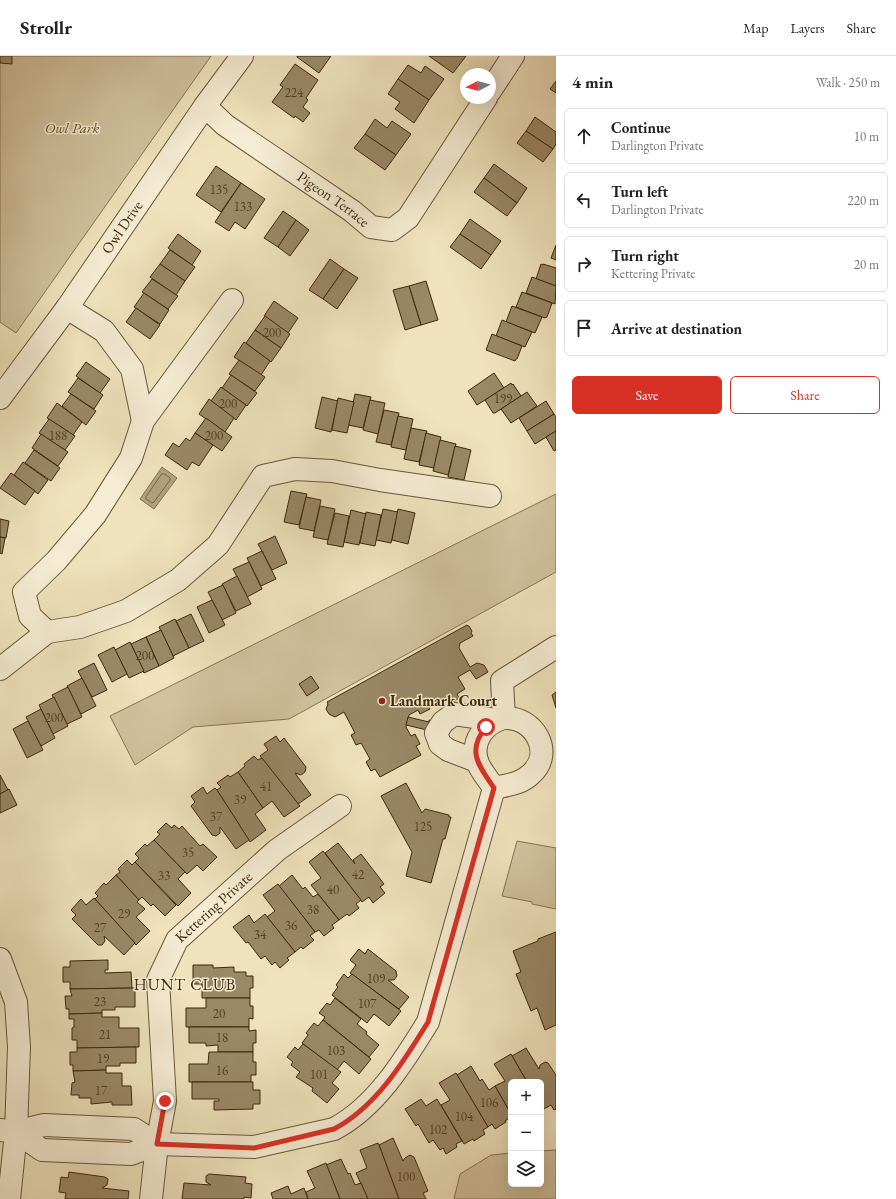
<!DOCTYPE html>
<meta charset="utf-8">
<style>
:root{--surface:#fff;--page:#f6f6f6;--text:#222;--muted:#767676;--line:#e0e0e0;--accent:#d93025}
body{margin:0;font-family:"EB Garamond",serif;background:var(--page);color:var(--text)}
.controls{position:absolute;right:12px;bottom:12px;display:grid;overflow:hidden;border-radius:6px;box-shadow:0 4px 16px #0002}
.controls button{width:36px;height:36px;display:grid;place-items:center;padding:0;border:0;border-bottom:1px solid var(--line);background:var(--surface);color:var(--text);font:20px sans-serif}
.compass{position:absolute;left:460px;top:12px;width:36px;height:36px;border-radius:50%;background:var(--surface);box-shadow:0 4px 16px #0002;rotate:263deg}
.stop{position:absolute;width:12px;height:12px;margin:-9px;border:3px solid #d93025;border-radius:50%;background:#fff}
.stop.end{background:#d93025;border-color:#fff;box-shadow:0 1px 4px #0008}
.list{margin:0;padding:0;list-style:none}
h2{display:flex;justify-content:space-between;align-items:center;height:52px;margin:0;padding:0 16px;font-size:17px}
h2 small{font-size:13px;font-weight:400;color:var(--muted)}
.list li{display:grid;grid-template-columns:26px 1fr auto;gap:12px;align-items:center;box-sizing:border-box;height:56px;margin:0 8px 8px;padding:0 8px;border:1px solid var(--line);border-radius:6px}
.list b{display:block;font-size:15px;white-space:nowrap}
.list p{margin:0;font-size:13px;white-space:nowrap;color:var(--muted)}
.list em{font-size:13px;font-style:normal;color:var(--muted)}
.actions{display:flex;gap:8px;padding:12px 16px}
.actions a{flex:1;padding:9px 0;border:1px solid var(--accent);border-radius:6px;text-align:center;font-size:14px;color:var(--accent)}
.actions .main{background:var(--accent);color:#fff}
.icon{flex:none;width:22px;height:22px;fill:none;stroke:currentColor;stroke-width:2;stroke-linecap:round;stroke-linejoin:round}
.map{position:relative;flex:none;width:556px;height:1143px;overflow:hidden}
header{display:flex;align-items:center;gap:24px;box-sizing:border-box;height:56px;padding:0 20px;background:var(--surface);border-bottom:1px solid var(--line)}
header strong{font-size:19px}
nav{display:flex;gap:22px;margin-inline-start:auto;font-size:14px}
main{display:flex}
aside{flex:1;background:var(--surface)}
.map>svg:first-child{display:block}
.green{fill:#d1c29e;stroke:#877454}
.water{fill:#b2a280;stroke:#837151}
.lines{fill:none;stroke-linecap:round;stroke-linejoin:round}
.shore{stroke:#786446;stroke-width:1}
.building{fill:#9a8867;stroke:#3d270b}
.minor-casing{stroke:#6a5637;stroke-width:24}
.minor{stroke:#f5ecd3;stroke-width:22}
.route{stroke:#d93025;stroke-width:5}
.poi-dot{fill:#8f2418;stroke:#f5ecd3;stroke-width:1.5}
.labels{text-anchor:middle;stroke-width:3;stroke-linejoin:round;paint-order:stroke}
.number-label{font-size:13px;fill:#543f22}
.park-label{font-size:15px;font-style:italic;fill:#624e30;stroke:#f5ecd3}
.street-label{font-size:15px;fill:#3d270b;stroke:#f5ecd3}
.poi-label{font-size:15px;font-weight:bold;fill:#3d270b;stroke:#f5ecd3;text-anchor:start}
.neighbourhood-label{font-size:16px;letter-spacing:1px;fill:#3d270b;stroke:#f5ecd3}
</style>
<header>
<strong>Strollr</strong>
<nav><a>Map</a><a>Layers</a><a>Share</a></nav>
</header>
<main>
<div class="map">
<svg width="556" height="1143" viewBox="0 0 556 1143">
<rect width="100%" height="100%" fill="#efe2bc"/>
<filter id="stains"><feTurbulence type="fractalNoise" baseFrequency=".005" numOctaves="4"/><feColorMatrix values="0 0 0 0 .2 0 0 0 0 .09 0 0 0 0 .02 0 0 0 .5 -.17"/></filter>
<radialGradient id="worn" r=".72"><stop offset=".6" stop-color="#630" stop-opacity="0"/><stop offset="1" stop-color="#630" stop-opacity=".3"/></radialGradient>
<g class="green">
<polygon points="0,0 211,0 16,277 0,266"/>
<polygon points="556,438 556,516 289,663 193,671 135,709 110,660"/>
<polygon points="517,785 556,792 556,853 532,848 532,846 502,840"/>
<polygon points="556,1094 556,1143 454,1143 460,1118 491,1099 511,1097 511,1128 541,1128 541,1095"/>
</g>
<polygon class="water" points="162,411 177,422 154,453 140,443"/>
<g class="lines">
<polygon class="shore" points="162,418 165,418 170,422 170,424 154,446 152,447 146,443 146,441"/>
</g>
<g class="building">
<polygon points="0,0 12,0 12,8 0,7"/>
<polygon points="297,0 331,0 319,17 297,1"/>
<polygon points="429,0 466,0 453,17"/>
<polygon points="295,8 318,24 306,42 308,44 303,51 310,57 303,66 295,60 294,62 272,46 283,31 280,29"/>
<polygon points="408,9 421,17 425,10 444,23 429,44 398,23"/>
<polygon points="398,23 429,44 414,67 395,53 400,46 388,38"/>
<polygon points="556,25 556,37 550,33"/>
<polygon points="535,61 556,76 556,88 553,93 526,75"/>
<polygon points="375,63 387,72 392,65 411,78 396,99 365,78"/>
<polygon points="526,75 553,93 543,106 517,87"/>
<polygon points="365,78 396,99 385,114 354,92"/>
<polygon points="494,108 527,132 517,147 484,122"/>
<polygon points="216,110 241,127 221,156 196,139"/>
<polygon points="484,122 517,147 507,160 474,136"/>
<polygon points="241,127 265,143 245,173 235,166 229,175 215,166"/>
<polygon points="283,155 296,164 278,191 264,182"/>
<polygon points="470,163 501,185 491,199 460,178"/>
<polygon points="296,164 309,174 290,200 278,191"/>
<polygon points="178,178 201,195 192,209 168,192"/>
<polygon points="460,178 491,199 481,213 450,191"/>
<polygon points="556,189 556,204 551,202"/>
<polygon points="170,194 195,211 185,225 160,208"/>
<polygon points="330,203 344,213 323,243 309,234"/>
<polygon points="160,208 185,225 176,239 150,221"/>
<polygon points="541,208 543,209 543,208 556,212 556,230 536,223"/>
<polygon points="344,213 358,222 337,253 323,243"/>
<polygon points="532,221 556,230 555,248 526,237"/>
<polygon points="152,223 178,240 168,253 142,236"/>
<polygon points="426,225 438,264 421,269 409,230"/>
<polygon points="409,230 421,269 405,274 393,234"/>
<polygon points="522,236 552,247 547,261 545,262 516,251"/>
<polygon points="144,237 169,254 160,268 134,251"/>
<polygon points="274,245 298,262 288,277 264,260"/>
<polygon points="512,250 542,261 535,277 506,266"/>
<polygon points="136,252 160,269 150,283 126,266"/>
<polygon points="265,260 290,278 281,292 255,274"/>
<polygon points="502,264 532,276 525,291 496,280"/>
<polygon points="255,274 281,292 271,306 246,287"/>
<polygon points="492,278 522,290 517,303 516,303 515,305 486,294"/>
<polygon points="244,286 270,305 261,319 234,301"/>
<polygon points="239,304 265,321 255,335 229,318"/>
<polygon points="86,306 110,323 100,337 76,320"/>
<polygon points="494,317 504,332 477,349 468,335"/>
<polygon points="231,319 257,337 247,350 222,332"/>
<polygon points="78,322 103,339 94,353 68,336"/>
<polygon points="511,327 512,329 513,328 521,340 495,357 493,357 485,344"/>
<polygon points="221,331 246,349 236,364 211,345"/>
<polygon points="527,336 537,350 511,367 501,353"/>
<polygon points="71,338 96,355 86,369 62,350"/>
<polygon points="355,338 371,341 363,372 348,369"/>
<polygon points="322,341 338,345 331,376 315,372"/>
<polygon points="338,342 354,346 347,377 332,374"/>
<polygon points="209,343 234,362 225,376 199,358"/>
<polygon points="370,344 385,347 378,378 363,374"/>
<polygon points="546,345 554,358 527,375 519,362"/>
<polygon points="57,347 82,366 73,379 47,362"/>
<polygon points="384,354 399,357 391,389 376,386"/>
<polygon points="554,358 556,361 556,375 535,388 527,375"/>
<polygon points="398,360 413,363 406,394 391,391"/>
<polygon points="206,362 232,381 222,395 195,377"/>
<polygon points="49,363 75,380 65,394 39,377"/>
<polygon points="411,372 427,375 419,406 404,403"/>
<polygon points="556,375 556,394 554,395 546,381"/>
<polygon points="195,377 213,389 199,410 192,406 187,414 165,399 173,387 179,391 186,382 190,385"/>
<polygon points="426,377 441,381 434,412 419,409"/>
<polygon points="41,378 68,396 58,410 32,392"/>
<polygon points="440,384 456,388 448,419 433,415"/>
<polygon points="455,390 471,394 464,424 448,421"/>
<polygon points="34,394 60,412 51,425 25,407"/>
<polygon points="23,406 48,424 38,438 14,419"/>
<polygon points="11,417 35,435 25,449 0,432"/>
<polygon points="291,435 307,438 299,469 284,466"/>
<polygon points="306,441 321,444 314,475 299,472"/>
<polygon points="320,450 335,453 328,484 313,481"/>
<polygon points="383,453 398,456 391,487 376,484"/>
<polygon points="398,453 415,457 408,488 392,484"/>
<polygon points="351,454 366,458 359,489 344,486"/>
<polygon points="366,456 381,459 375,490 360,487"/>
<polygon points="335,457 349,460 343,491 327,488"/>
<polygon points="0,463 9,465 6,482 0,481"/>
<polygon points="275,480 287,507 272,514 258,488"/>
<polygon points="0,481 5,482 2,498 0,497"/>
<polygon points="262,495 276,523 261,530 247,502"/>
<polygon points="249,506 262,533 247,541 233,513"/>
<polygon points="237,520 251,548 236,555 222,528"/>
<polygon points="223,529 236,557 222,564 208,536"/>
<polygon points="212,544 225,569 209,577 197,551"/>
<polygon points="191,558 204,585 189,592 176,565"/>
<polygon points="175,563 189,592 173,600 159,571"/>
<polygon points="467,569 468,570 469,570 472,575 471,577 473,580 460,587 459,592 470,611 477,607 484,609 488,616 476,623 470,614 458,621 465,633 457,638 459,642 450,648 447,643 439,648 437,644 428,649 430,653 420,658 418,654 409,659 406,671 411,680 415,678 420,688 416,690 421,699 380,721 375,713 371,715 366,706 370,703 361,687 356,689 351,679 355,677 344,656 335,661 329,658 326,653 328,648 327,646"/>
<polygon points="161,574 174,602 159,610 146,581"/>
<polygon points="146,581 159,610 144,617 131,588"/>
<polygon points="130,586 144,615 129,622 115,594"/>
<polygon points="114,591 127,618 112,626 98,599"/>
<polygon points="94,607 107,634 92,641 78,615"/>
<polygon points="311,620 319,632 307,640 299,628"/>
<polygon points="82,622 96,650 81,658 67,630"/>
<polygon points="68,631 82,661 67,668 52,639"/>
<polygon points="556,636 556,652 552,639"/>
<polygon points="54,641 68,670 53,678 39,649"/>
<polygon points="41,653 55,682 41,690 26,661"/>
<polygon points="408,661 429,666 429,664 449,670 427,674 406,669"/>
<polygon points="28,665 43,694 27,702 13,673"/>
<polygon points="276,680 280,686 284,682 306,711 305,716 301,719 295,717 311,739 298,748 260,700 268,694 264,688"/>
<polygon points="254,700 258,704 262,702 300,750 284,761 272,745 263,752 238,716 245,710 244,708"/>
<polygon points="238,716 263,752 255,758 266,774 250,786 217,734 221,731 217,727 228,719 230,721"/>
<polygon points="0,719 8,734 0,738"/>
<polygon points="406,727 422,757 425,753 449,759 449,761 451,761 445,783 443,783 431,827 406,820 412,796 381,740"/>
<polygon points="203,731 207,738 215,732 217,734 249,784 236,793 220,771 220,777 216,780 212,779 191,750 195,746 191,740"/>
<polygon points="9,733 17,749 0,757 0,738"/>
<polygon points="166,767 172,772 174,769 179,773 182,770 200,790 203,788 217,801 203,815 197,809 187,818 154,784 160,778 157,776"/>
<polygon points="154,784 185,816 178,823 191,837 178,850 135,806 139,802 135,798 145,788 147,790"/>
<polygon points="338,787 355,808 353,804 361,798 384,828 380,831 385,837 373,847 369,841 362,846 325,797"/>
<polygon points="323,795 361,844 356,848 359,852 349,860 347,858 339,864 311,829 321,822 309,806"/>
<polygon points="127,804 132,809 135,806 176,849 165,860 153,848 151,850 142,841 139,844 116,819 120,816 118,813"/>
<polygon points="116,819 139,844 137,846 145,853 136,861 150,875 136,889 95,843 98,840 95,837 104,827 106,829"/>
<polygon points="292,819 303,833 305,831 313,841 318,838 339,864 332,869 334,872 324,880 319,874 315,876 279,830"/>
<polygon points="278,828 315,876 310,880 314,884 303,893 301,891 295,896 267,861 275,855 263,839"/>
<polygon points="94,842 135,887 124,899 104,880 105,885 102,889 98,889 72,863 76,859 71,854 81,843 86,849"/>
<polygon points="265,858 295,896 287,902 289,904 280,912 275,906 272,909 265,900 261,903 248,886 246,887 233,871 249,859 254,867"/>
<polygon points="556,876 556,969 545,974 537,952 531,955 516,918 521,916 513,895 538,885 538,883"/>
<polygon points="359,893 365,898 368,893 396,915 397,920 394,924 388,924 409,941 399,953 350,917 356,909 350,904"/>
<polygon points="108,904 108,914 105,914 105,917 131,916 132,932 70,933 70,926 63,926 63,911 70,911 70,905"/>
<polygon points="193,909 213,909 213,912 234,911 234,916 246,916 246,920 253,920 253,932 250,932 250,942 202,942 202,928 193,928"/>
<polygon points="344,918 348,922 352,918 401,955 389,970 374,958 367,967 332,939 338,931 336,929"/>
<polygon points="135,932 135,951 115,951 115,954 102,954 102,957 69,958 69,953 66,953 65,940 72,940 70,933"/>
<polygon points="206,942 250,942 250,950 253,950 253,963 249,962 249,971 186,971 186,952 206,952"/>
<polygon points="335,942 361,963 357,968 367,976 366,978 379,989 369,1001 323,964 325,961 319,957 327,947 330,949"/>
<polygon points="102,957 102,961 119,961 119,972 139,972 139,991 77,992 77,984 72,984 72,972 74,971 74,963 69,963 69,958"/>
<polygon points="323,964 371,1003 359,1018 344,1005 337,1014 302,987 308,979 306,977 314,967 318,970"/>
<polygon points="189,971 249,971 249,975 256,974 256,987 253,987 253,996 218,996 218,989 206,990 206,987 189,987"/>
<polygon points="303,988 341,1016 332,1027 339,1033 327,1047 312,1035 313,1032 296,1021 300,1016 291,1009 293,1006 287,1001 295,991 298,994"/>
<polygon points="136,991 136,1007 120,1007 120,1010 106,1010 106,1014 73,1015 73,1009 70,1009 70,996 77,996 77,992"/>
<polygon points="526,992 539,1013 540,1009 545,1006 548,1007 556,1019 556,1053 554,1054 551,1049 542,1054 541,1052 541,1026 527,1026 512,1000"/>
<polygon points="209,996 253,996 253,1006 256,1006 256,1019 251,1019 251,1026 189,1026 189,1008 208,1008"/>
<polygon points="511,998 527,1026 511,1026 511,1058 495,1030 505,1025 494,1008"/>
<polygon points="471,1010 480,1025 482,1023 489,1034 495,1030 511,1058 511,1061 505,1065 506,1066 495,1073 492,1068 488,1071 457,1019"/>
<polygon points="106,1014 106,1017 122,1017 122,1030 131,1030 132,1049 112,1049 112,1046 91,1048 91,1042 79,1042 79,1039 71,1039 72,1027 75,1026 73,1015"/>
<polygon points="456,1017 488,1071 483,1074 485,1078 474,1085 473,1083 464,1088 441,1049 450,1044 439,1027"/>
<polygon points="192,1026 253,1026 253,1034 260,1034 260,1048 253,1048 253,1053 214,1054 214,1045 219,1045 219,1043 192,1043"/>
<polygon points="421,1043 426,1050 437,1043 462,1085 456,1088 457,1091 446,1098 443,1092 440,1094 433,1084 429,1087 418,1068 416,1070 405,1053"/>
<polygon points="393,1082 403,1105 405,1102 410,1099 414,1101 428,1135 423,1137 426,1143 399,1143 379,1089"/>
<polygon points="378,1087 379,1089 399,1143 368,1143 356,1117 367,1112 360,1094"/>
<polygon points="341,1103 348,1118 350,1117 355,1129 361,1127 368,1143 340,1143 326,1109"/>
<polygon points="326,1107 340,1143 308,1143 306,1136 315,1132 307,1115"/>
<polygon points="69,1116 105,1121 108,1123 107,1129 102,1132 129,1135 128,1143 65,1143 66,1137 59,1136 61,1121 68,1122"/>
<polygon points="209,1118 246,1121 245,1127 252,1128 251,1142 244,1141 244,1143 182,1143 184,1127 211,1129 206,1126 206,1120"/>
<polygon points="288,1130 291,1138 304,1132 308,1143 273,1143 271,1137"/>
</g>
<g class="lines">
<g class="minor-casing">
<g id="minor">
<polyline points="490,35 513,0"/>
<path id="s1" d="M 205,50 L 225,69 L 352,155 L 371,171 L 392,174 L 408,162 L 486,42"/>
<polyline points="232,244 143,365 131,402 95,459 56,505 24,536 30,560 47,576 80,571 126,555 178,524 218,489 263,420 295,413 332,415 380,424 490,440"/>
<polyline points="67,252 104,275 132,313 143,365"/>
<path id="s2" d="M 0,342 L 67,252 L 205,50 L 242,0"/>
<polyline points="0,613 47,576"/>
<path d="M 504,662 C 534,660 555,697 531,718 C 521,728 507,729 494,732 C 488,723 480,714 477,705 C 471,684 485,667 504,662 Z"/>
<polyline points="504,662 502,625 556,591"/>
<polyline points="477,705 448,694 440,688 436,677 443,666 454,658 496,664"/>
<polyline points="0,903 16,946 19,991 16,1076 9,1143"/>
<polyline points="0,1074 16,1076 44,1069 134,1073 157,1088"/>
<path d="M 16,1076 L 42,1094 L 131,1098 L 157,1088 L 254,1091 L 334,1073 C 376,1051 404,1005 428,966 L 494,732"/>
<path id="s3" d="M 151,1143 L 157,1088 L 165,1045 L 158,924 L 177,884 L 277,794 L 340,750"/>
</g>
</g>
<use href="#minor" class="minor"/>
</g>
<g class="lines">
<path class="route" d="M 165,1045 L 157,1088 L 254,1092 L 334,1073 C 376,1051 404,1005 428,966 L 494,732 C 479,710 466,695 486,671"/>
</g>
<circle class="poi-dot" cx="382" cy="645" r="4"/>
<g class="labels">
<g class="number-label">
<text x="294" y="41">224</text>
<text x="219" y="138">135</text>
<text x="243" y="155">133</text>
<text x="272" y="281">200</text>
<text x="503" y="347">199</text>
<text x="228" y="352">200</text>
<text x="58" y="384">188</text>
<text x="214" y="384">200</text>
<text x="145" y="604">200</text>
<text x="54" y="666">200</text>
<text x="266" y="735">41</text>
<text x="240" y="748">39</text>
<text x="216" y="765">37</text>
<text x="423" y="775">125</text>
<text x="188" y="801">35</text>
<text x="358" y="823">42</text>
<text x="164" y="824">33</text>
<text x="333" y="838">40</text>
<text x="313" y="858">38</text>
<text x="124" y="862">29</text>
<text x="291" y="874">36</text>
<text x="100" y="876">27</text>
<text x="260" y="883">34</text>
<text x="376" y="927">109</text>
<text x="100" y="950">23</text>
<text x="367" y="952">107</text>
<text x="219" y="962">20</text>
<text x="105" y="983">21</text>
<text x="222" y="986">18</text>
<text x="336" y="999">103</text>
<text x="103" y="1007">19</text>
<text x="222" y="1019">16</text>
<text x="319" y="1023">101</text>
<text x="101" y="1039">17</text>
<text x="489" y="1051">106</text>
<text x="464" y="1065">104</text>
<text x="438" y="1078">102</text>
<text x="406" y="1125">100</text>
</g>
<g class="park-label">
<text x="72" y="77">Owl Park</text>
</g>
<g class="street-label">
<text dy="5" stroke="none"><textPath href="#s1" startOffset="159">Pigeon Terrace</textPath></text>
<text dy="5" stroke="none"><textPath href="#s2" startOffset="210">Owl Drive</textPath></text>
<text dy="5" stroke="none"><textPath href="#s3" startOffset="314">Kettering Private</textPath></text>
</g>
<g class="poi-label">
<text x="390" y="650">Landmark Court</text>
</g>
<g class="neighbourhood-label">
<text x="185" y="934">HUNT CLUB</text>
</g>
</g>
<rect width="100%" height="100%" filter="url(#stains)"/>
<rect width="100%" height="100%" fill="url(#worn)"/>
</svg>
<div class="controls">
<button>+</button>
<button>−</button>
<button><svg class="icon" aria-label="layers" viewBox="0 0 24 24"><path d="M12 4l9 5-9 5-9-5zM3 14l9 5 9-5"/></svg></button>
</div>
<svg class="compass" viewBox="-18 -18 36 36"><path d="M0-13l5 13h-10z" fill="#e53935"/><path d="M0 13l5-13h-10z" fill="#767676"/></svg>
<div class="stop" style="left:486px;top:671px"></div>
<div class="stop end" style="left:165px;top:1045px"></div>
</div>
<aside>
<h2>4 min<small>Walk · 250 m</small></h2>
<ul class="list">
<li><svg class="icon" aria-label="ahead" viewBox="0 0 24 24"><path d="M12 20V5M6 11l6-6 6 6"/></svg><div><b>Continue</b><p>Darlington Private</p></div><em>10 m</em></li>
<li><svg class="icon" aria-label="left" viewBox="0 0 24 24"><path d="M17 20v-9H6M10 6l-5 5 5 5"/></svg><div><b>Turn left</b><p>Darlington Private</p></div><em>220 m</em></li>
<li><svg class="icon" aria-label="right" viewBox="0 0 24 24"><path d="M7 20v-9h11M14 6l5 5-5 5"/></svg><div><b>Turn right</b><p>Kettering Private</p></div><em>20 m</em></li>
<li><svg class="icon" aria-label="arrive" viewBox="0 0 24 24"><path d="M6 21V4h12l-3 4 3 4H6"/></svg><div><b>Arrive at destination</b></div></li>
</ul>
<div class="actions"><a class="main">Save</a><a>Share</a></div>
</aside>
</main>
